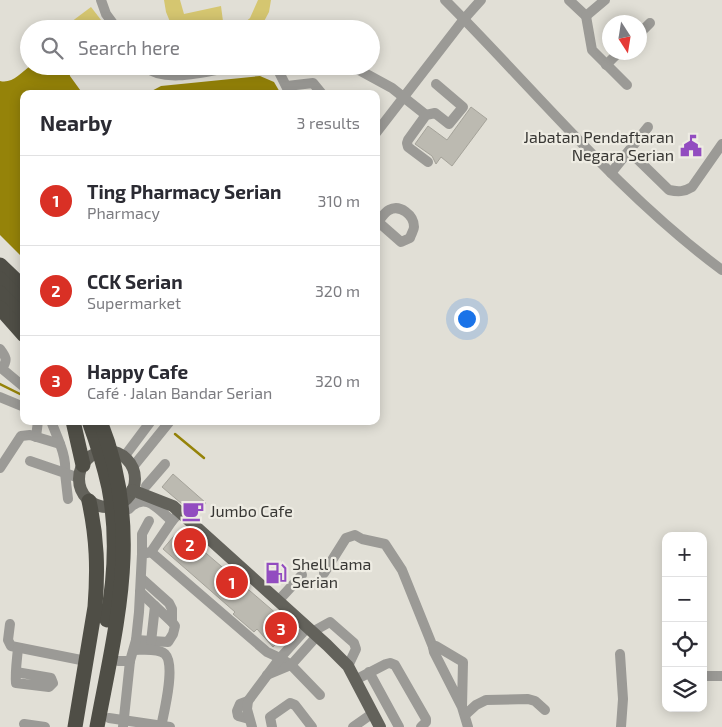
<!DOCTYPE html>
<meta charset="utf-8">
<style>
:root{--surface:#fff;--page:#f7f7f7;--text:#2b2b33;--muted:#7c7c81;--line:#e1e1e2;--accent:#d93025}
body{margin:0;font-family:"Exo 2",sans-serif;background:var(--page);color:var(--text)}
.controls{position:absolute;right:15px;bottom:15px;display:grid;overflow:hidden;border-radius:10px;box-shadow:0 2px 12px #0003}
.controls button{width:45px;height:45px;display:grid;place-items:center;padding:0;border:0;border-bottom:1px solid var(--line);background:var(--surface);color:var(--text);font:25px sans-serif}
.compass{position:absolute;left:602px;top:15px;width:45px;height:45px;border-radius:50%;background:var(--surface);box-shadow:0 2px 12px #0003;rotate:168deg}
.you{position:absolute;left:466px;top:318px;width:18px;height:18px;margin:-12px;border:4px solid #fff;border-radius:50%;background:#1a73e8;box-shadow:0 0 0 8px #1a73e833}
.badge{display:grid;place-items:center;width:32px;height:32px;border-radius:50%;background:var(--accent);color:#fff;font-size:16px;font-weight:700}
.pin{position:absolute;translate:-50% -50%;border:2px solid #fff;box-shadow:0 1px 5px #0006}
.list{margin:0;padding:0;list-style:none}
h2{display:flex;justify-content:space-between;align-items:center;height:65px;margin:0;padding:0 20px;font-size:21px}
h2 small{font-size:16px;font-weight:400;color:var(--muted)}
.list li{display:grid;grid-template-columns:32px 1fr auto;gap:15px;align-items:center;box-sizing:border-box;height:90px;padding:0 20px;border-top:1px solid var(--line)}
.list b{display:block;font-size:19px;white-space:nowrap}
.list p{margin:0;font-size:16px;white-space:nowrap;color:var(--muted)}
.list em{font-size:16px;font-style:normal;color:var(--muted)}
.icon{flex:none;width:28px;height:28px;fill:none;stroke:currentColor;stroke-width:2;stroke-linecap:round;stroke-linejoin:round}
.map{position:relative;flex:none;width:722px;height:727px;overflow:hidden}
.search{position:absolute;background:var(--surface);box-shadow:0 2px 12px #0003;left:20px;top:20px;width:360px;height:55px;display:flex;align-items:center;gap:12px;box-sizing:border-box;padding:0 18px;border-radius:28px;color:var(--muted);font-size:19px}
.panel{position:absolute;background:var(--surface);box-shadow:0 2px 12px #0003;left:20px;top:90px;width:360px;height:335px;border-radius:10px}
.map>svg:first-child{display:block}
.green{fill:#d5c670}
.water{fill:#958309}
.lines{fill:none;stroke-linecap:round;stroke-linejoin:round}
.stream{stroke:#958309;stroke-width:2.5}
.building{fill:#bcbab1;stroke:#a5a39a}
.path{stroke:#8c8b85;stroke-width:1;stroke-dasharray:4 4;stroke-linecap:butt}
.minor{stroke:#9b9a96;stroke-width:10}
.major{stroke:#63625b;stroke-width:12}
.highway{stroke:#4f4e46;stroke-width:15}
.labels{text-anchor:middle;stroke-width:4.5;stroke-linejoin:round;paint-order:stroke}
.poi-label{font-size:16px;fill:#393835;stroke:#eeece3;text-anchor:start}
</style>
<div class="map">
<svg width="722" height="727" viewBox="0 0 722 727">
<rect width="100%" height="100%" fill="#e1dfd6"/>
<g class="green">
<polygon points="164,0 180,0 184,14 221,6 224,29 173,29 166,12"/>
<polygon points="258,0 271,0 269,12 261,27 259,29 237,29 250,18"/>
<polygon points="91,7 108,29 76,29 71,22"/>
</g>
<g class="water">
<path d="M 30,66 L 68,66 L 70,76 L 83,94 L 24,94 L 24,259 L 0,235 L 0,81 C 12,84 21,73 30,66 Z"/>
<polygon points="260,76 274,82 281,94 146,94 161,86"/>
</g>
<g class="lines">
<g class="stream">
<polyline points="0,384 24,396"/>
<polyline points="175,434 204,458"/>
</g>
</g>
<g class="building">
<polygon points="471,107 487,119 452,166 441,157 436,164 432,156 415,144 428,126 447,140"/>
<polygon points="173,474 206,503 195,515 162,487"/>
<polygon points="179,530 292,627 273,647 257,629 254,632 233,614 235,612 163,549"/>
</g>
<g class="lines">
<polyline class="path" points="142,94 144,91"/>
<g class="minor">
<polyline points="101,0 106,14 117,29"/>
<path d="M 445,0 C 536,91 618,193 722,270"/>
<polyline points="569,0 586,16 592,50 627,85"/>
<polyline points="586,16 605,0"/>
<polyline points="640,33 650,23"/>
<polyline points="606,65 619,52"/>
<path d="M 143,66 C 166,85 211,70 238,66"/>
<polyline points="272,66 279,72 290,94"/>
<polyline points="359,70 392,88 426,115"/>
<polyline points="287,86 313,83 322,94"/>
<polyline points="376,133 464,19 481,0"/>
<path d="M 629,151 L 669,190 C 678,192 684,192 692,187 L 722,144"/>
<polyline points="428,162 408,147 407,143 408,140 426,115 435,113 449,124 463,107 436,84"/>
<polyline points="611,173 648,127"/>
<path d="M 376,220 L 401,242 L 410,238 C 411,234 414,230 414,227 C 414,215 400,204 389,210 C 385,212 381,218 378,222"/>
<path d="M 0,349 C 6,357 8,360 2,368"/>
<polyline points="0,367 24,387"/>
<polyline points="0,397 24,407"/>
<path d="M 51,421 C 57,437 67,456 65,473 L 79,478"/>
<polyline points="36,437 38,421"/>
<polyline points="124,457 151,421"/>
<polyline points="30,461 65,473 68,499"/>
<polyline points="0,468 21,436 30,435 60,444"/>
<polyline points="132,468 170,421"/>
<polyline points="146,486 165,464"/>
<path d="M 129,509 C 145,491 158,509 172,521"/>
<polyline points="151,552 267,652 280,658 291,665 320,695"/>
<polyline points="142,554 142,534 149,521"/>
<polyline points="324,573 346,538 355,535 362,539 385,544 402,570 433,647"/>
<polyline points="141,578 169,603 172,609 172,622"/>
<polyline points="278,601 302,575"/>
<polyline points="10,624 8,640 11,646 86,661"/>
<polyline points="312,632 330,622 354,643 356,649 348,666"/>
<polyline points="136,640 168,642 173,634 175,626 172,622 140,592"/>
<polyline points="151,642 155,606"/>
<path d="M 134,650 C 143,650 158,648 165,654 C 176,665 164,712 161,727"/>
<polyline points="620,654 623,699 621,727"/>
<polyline points="118,661 130,661"/>
<path d="M 16,672 L 51,678 L 53,683 L 49,687 L 16,683 C 15,672 17,660 18,648"/>
<polyline points="369,672 399,727"/>
<polyline points="267,675 291,665 317,636"/>
<polyline points="703,676 722,676"/>
<polyline points="357,679 386,664 390,663 395,665 426,719 426,722 421,727"/>
<polyline points="248,701 240,704 237,711 238,716 249,719"/>
<polyline points="462,707 463,662 436,646 433,647 434,652 462,707 468,727"/>
<polyline points="465,715 476,705 486,700 528,699 535,701 545,710"/>
<polyline points="109,718 170,727"/>
<polyline points="24,724 45,727"/>
<polyline points="123,727 130,661 136,640 139,612 142,554 151,552 172,521 180,512"/>
<polyline points="252,727 247,709 248,701 280,658 307,628"/>
<polyline points="272,727 270,717 290,703 295,705 312,727"/>
<polyline points="353,727 373,713"/>
</g>
<g class="major">
<circle cx="107" cy="479" r="28"/>
<polyline points="132,490 173,506 327,645 348,666 380,727"/>
</g>
<g class="highway">
<polyline points="0,265 24,288"/>
<polyline points="0,279 20,299"/>
<polyline points="0,293 24,317"/>
<polyline points="0,308 24,335"/>
<polyline points="73,421 83,465"/>
<path d="M 89,421 C 97,443 104,465 109,488 C 117,530 115,578 107,620"/>
<path d="M 75,727 L 95,607 C 98,569 97,538 89,501"/>
<path d="M 97,727 C 117,620 143,528 100,421"/>
</g>
</g>
<defs>
<g id="civic-bare" transform="scale(1.725)"><path d="M-.6-6.5H3V-4.5H.6V-3L4-1V1h2V6H-6V1h2V-1L-.6-3ZM-1.2 2.5V6h2.4V2.5Z" fill="#924cc0" stroke="#eeece3" stroke-width="2.5" paint-order="stroke"/></g>
<g id="cafe-bare" transform="scale(1.725)"><path d="M-5.5-4.5H6V0H3Q3 3.5 0 3.5H-2.5Q-5.5 3.5-5.5 0ZM3-3.2v2h1.7v-2ZM-6 4.5H4V6H-6Z" fill="#924cc0" stroke="#eeece3" stroke-width="2.5" paint-order="stroke"/></g>
<g id="fuel-bare" transform="scale(1.725)"><path d="M-5.5-6h7V0h2V4h1.3V-2.5L3-4.5l.8-.8L6-3V5H2.5V1h-1V6h-7ZM-4.2-4.7v3.2H.2V-4.7Z" fill="#924cc0" stroke="#eeece3" stroke-width="2.5" paint-order="stroke"/></g>
</defs>
<g fill-rule="evenodd">
<use href="#civic-bare" x="691" y="146"/>
<use href="#cafe-bare" x="193" y="511"/>
<use href="#fuel-bare" x="276" y="573"/>
</g>
<g class="labels">
<g class="poi-label">
<text x="674" y="143" text-anchor="end">Jabatan Pendaftaran<tspan x="674" dy="18">Negara Serian</tspan></text>
<text x="210" y="517">Jumbo Cafe</text>
<text x="292" y="570">Shell Lama<tspan x="292" dy="18">Serian</tspan></text>
</g>
</g>
</svg>
<div class="controls">
<button>+</button>
<button>−</button>
<button><svg class="icon" aria-label="locate" viewBox="0 0 24 24"><circle cx="12" cy="12" r="6"/><path d="M12 2v4M12 18v4M2 12h4M18 12h4"/></svg></button>
<button><svg class="icon" aria-label="layers" viewBox="0 0 24 24"><path d="M12 4l9 5-9 5-9-5zM3 14l9 5 9-5"/></svg></button>
</div>
<svg class="compass" viewBox="-18 -18 36 36"><path d="M0-13l5 13h-10z" fill="#e53935"/><path d="M0 13l5-13h-10z" fill="#7c7c81"/></svg>
<div class="you"></div>
<div class="pin badge" style="left:232px;top:582px">1</div>
<div class="pin badge" style="left:190px;top:544px">2</div>
<div class="pin badge" style="left:281px;top:628px">3</div>
<div class="search"><svg class="icon" aria-label="search" viewBox="0 0 24 24"><circle cx="10" cy="10" r="6"/><path d="M15 15l6 6"/></svg>Search here</div>
<section class="panel">
<h2>Nearby<small>3 results</small></h2>
<ul class="list">
<li><span class="badge">1</span><div><b>Ting Pharmacy Serian</b><p>Pharmacy</p></div><em>310 m</em></li>
<li><span class="badge">2</span><div><b>CCK Serian</b><p>Supermarket</p></div><em>320 m</em></li>
<li><span class="badge">3</span><div><b>Happy Cafe</b><p>Café · Jalan Bandar Serian</p></div><em>320 m</em></li>
</ul>
</section>
</div>
